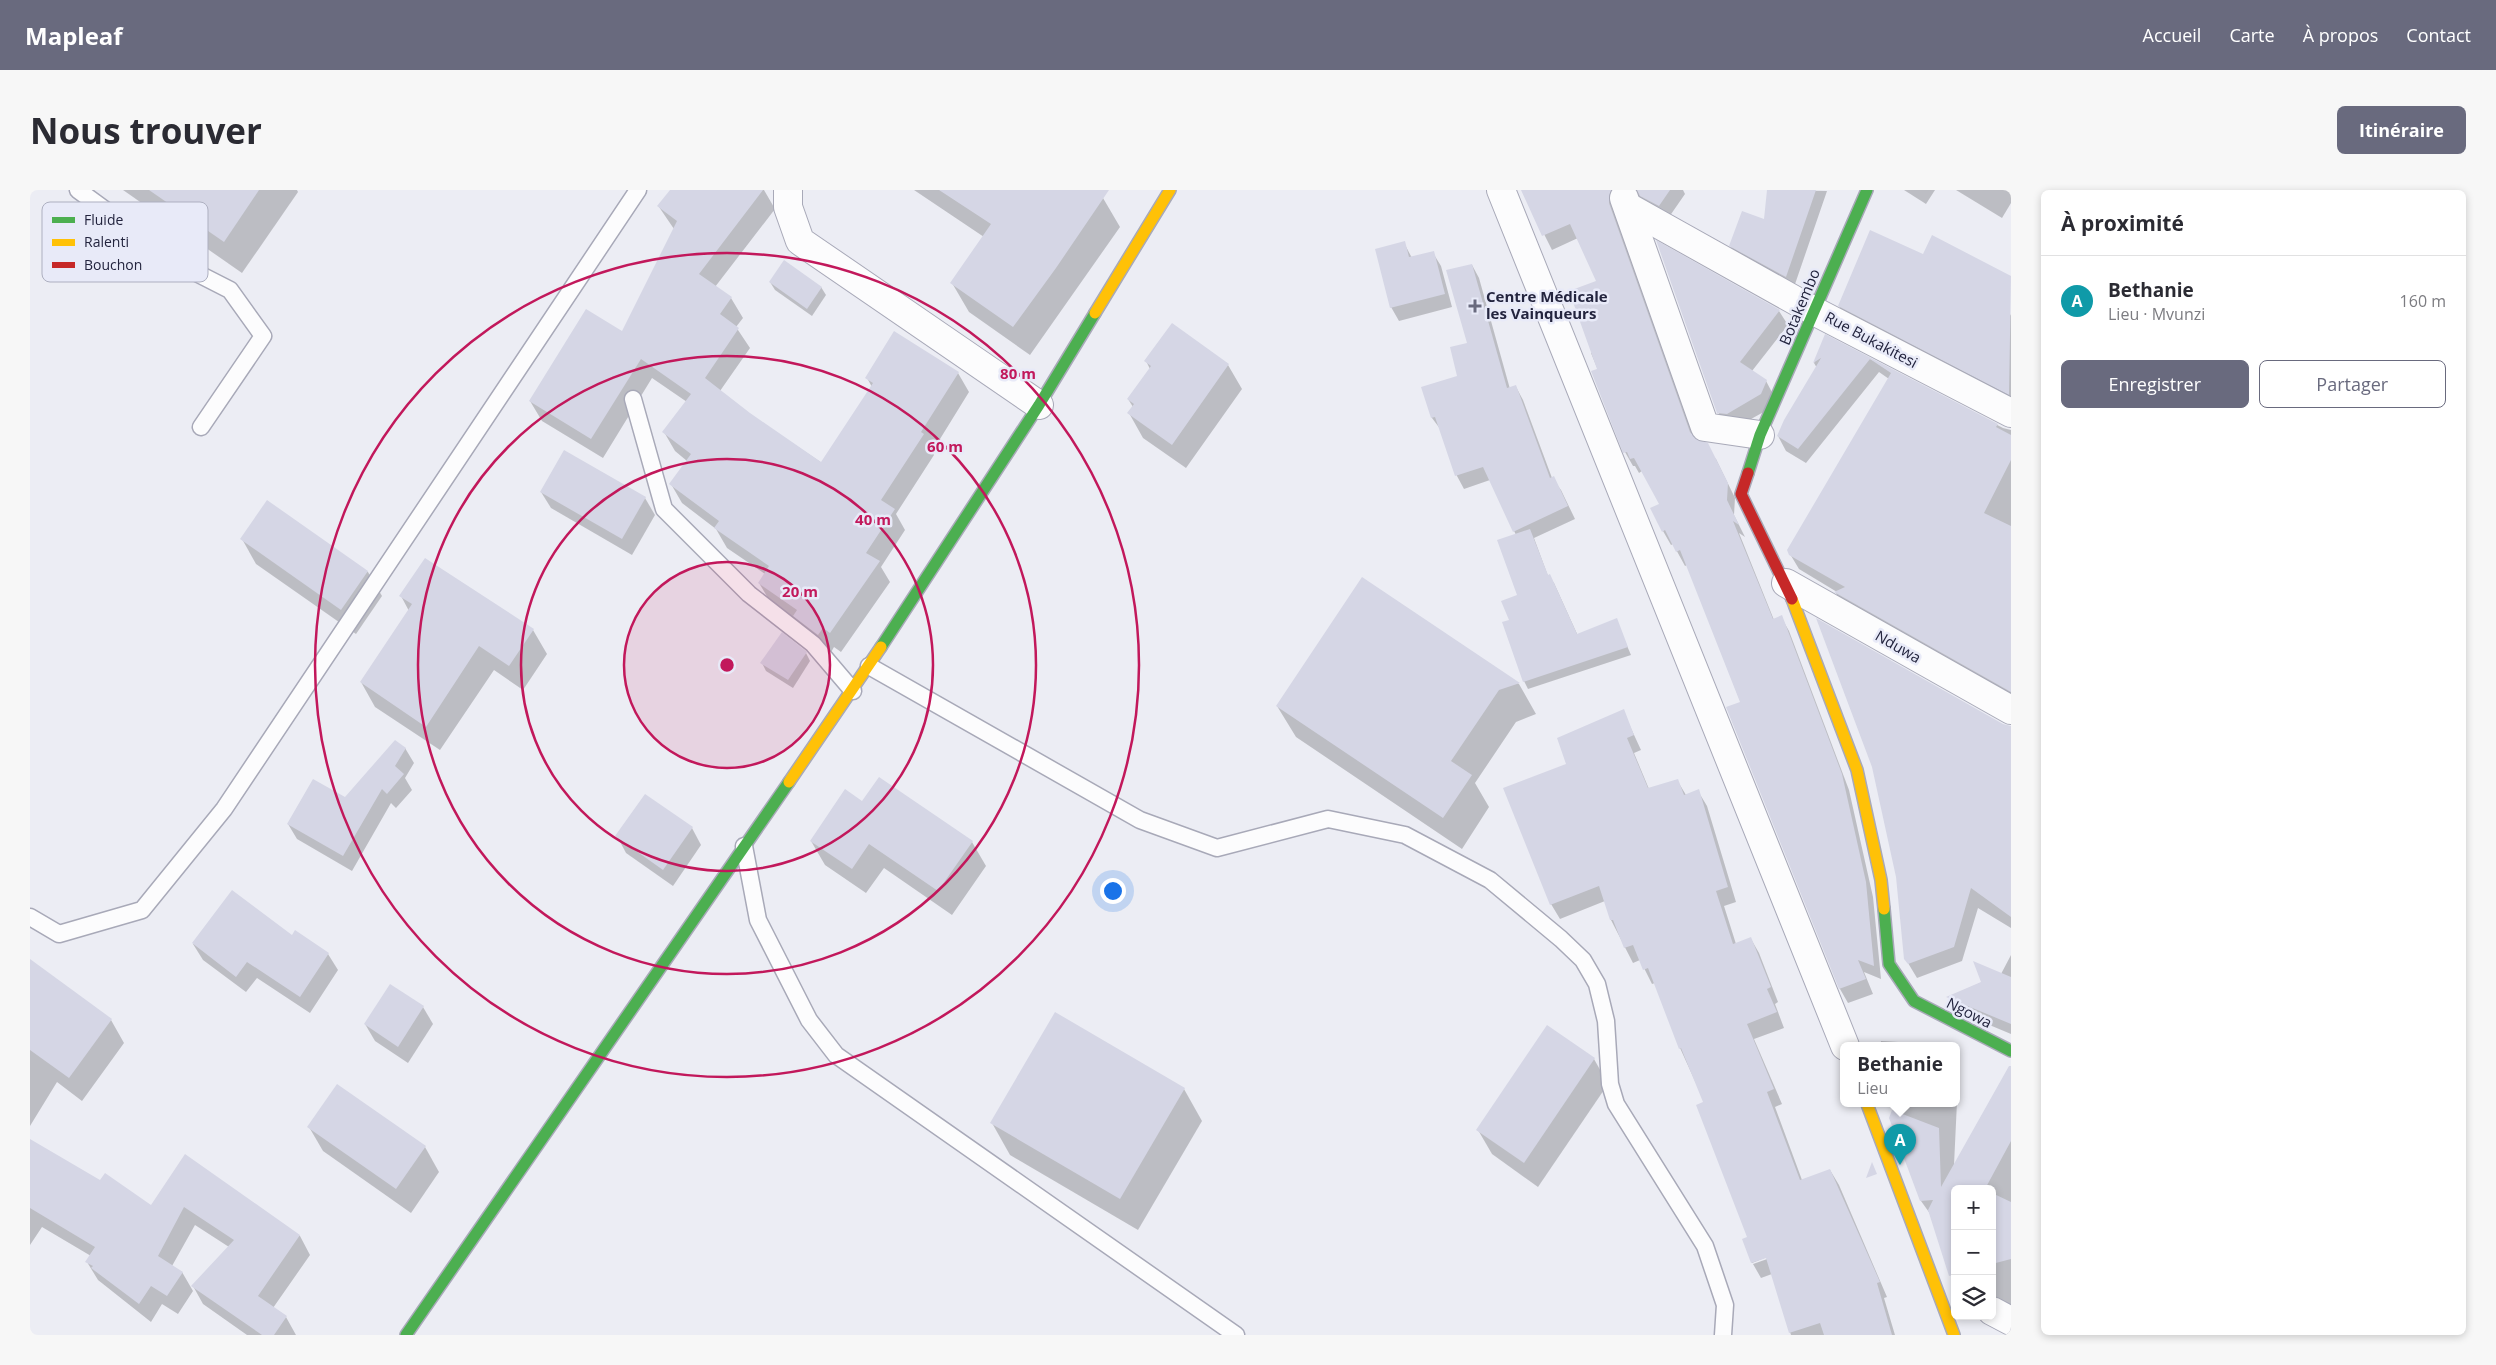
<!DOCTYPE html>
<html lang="fr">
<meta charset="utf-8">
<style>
:root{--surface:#fff;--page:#f7f7f7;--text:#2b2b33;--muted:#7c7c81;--line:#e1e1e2;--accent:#696a7e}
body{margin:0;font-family:"Open Sans",sans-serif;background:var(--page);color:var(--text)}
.controls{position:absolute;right:15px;bottom:15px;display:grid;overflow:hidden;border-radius:8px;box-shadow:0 2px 8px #0003}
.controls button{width:45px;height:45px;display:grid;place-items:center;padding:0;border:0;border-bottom:1px solid var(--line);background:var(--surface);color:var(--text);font:25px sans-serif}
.you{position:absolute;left:1082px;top:700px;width:18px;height:18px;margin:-12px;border:4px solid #fff;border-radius:50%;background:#1a73e8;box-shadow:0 0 0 8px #1a73e833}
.badge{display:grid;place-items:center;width:32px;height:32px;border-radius:50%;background:var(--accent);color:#fff;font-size:16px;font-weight:700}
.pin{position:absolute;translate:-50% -41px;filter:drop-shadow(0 1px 2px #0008)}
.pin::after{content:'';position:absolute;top:26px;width:18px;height:15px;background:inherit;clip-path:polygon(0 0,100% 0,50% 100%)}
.popup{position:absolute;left:1810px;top:852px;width:120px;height:65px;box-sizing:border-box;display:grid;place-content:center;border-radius:8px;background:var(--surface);filter:drop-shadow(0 1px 4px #0005);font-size:16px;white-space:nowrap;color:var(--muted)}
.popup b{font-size:19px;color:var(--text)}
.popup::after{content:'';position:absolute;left:50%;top:100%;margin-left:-10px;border:10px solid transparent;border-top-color:var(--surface)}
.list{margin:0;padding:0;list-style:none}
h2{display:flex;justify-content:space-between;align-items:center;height:65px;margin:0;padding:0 20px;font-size:21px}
h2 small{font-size:16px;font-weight:400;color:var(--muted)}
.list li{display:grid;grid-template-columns:32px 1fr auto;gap:15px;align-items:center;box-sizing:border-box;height:90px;padding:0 20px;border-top:1px solid var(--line)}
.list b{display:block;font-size:19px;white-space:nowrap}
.list p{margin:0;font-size:16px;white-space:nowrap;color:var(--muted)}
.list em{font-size:16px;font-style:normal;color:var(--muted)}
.actions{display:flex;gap:10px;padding:15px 20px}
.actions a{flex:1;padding:11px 0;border:1px solid var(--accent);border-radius:8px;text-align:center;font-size:18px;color:var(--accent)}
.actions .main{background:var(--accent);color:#fff}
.icon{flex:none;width:28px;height:28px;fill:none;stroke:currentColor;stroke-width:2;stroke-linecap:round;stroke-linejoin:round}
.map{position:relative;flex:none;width:1981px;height:1145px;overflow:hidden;border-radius:8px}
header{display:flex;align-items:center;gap:30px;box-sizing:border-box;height:70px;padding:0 25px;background:var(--accent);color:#fff}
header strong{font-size:24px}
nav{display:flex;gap:28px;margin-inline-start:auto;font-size:18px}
.intro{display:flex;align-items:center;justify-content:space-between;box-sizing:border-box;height:120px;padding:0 30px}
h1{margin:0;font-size:35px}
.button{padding:12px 22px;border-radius:8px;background:var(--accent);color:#fff;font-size:18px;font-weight:700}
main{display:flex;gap:30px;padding:0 30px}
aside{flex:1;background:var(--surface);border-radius:8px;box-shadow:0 2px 8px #0003}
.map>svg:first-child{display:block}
.shadow{fill:#0003}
.building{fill:#d5d6e5}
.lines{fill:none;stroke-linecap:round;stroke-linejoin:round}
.lane-casing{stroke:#a8a9b8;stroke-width:19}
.street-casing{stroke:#a8a9b8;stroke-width:30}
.fast-casing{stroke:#a8a9b8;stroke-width:14}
.slow-casing{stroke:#a8a9b8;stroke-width:14}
.jam-casing{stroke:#a8a9b8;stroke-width:14}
.lane{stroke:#fcfcfd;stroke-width:16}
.street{stroke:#fcfcfd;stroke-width:28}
.fast{stroke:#4caf50;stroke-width:11}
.slow{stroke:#ffc107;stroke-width:11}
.jam{stroke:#c62828;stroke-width:11}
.ring{fill:none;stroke:#c2185b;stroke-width:2.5}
.poi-dot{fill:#696a7e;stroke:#e8eaf8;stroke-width:2}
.labels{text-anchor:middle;stroke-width:5;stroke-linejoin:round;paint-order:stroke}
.poi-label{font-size:15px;font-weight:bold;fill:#23243e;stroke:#e8eaf8;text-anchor:start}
.street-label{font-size:15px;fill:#23243e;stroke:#e8eaf8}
.key{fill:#e8eaf8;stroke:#adafc0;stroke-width:1}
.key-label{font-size:14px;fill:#23243e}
.centre{fill:#c2185b;stroke:#e8eaf8;stroke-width:2.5}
.ring-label{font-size:15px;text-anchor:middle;font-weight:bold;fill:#c2185b;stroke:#e8eaf8;stroke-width:5;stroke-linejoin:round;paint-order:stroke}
</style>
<header>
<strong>Mapleaf</strong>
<nav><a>Accueil</a><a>Carte</a><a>À propos</a><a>Contact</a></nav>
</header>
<div class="intro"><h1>Nous trouver</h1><a class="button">Itinéraire</a></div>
<main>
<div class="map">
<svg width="1981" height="1145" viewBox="0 0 1981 1145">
<rect width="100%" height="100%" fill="#ecedf4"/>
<g class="shadow">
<polygon points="93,0 267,0 268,2 212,83"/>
<polygon points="642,0 734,0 745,19 685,97 701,108 713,128 706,137 720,158 690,201 719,224 792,273 842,197 837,188 928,183 939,202 902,262 904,265 866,324 875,340 851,377 860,392 811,462 804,457 800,464 776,446 768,431 741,413 729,393 735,384 697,358 686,339 652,313 641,294 657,271 645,261 634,242 657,212 622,188 573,268 512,231 500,211 593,143 644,39 629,17"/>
<polygon points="884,0 1062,0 1073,8 1090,37 1000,165 939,122 922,93 954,47"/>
<polygon points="1492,0 1653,0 1655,4 1637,30 1586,28 1665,251 1686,269 1705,308 1704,325 1715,347 1709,343 1744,430 1751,427 1759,441 1819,600 1843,707 1851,789 1834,782 1843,804 1818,813 1810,799 1697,518 1711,513 1657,375 1655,376 1643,354 1641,355 1633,341 1630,314 1612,281 1609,283 1605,276 1603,276 1595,262 1568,180 1561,163 1563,162 1568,91 1548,48 1522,60"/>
<polygon points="1739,0 1797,1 1763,100 1708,69 1700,55 1735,31"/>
<polygon points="1874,0 1905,0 1896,14"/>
<polygon points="1926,0 1981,0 1981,13 1972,28"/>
<polygon points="1374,53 1382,68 1403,63 1411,76 1422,117 1369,131 1361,117"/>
<polygon points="1628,53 1749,121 1758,135 1722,181 1736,191 1744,206 1739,219 1705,238 1696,237 1688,222"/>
<polygon points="1442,75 1449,88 1480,199 1486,197 1493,210 1522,288 1531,300 1545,329 1504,348 1518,386 1524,393 1548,446 1586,430 1601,465 1498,499 1494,491 1481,430 1488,406 1486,345 1460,290 1434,299 1427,286 1411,240 1402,228 1393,198 1429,187 1439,154"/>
<polygon points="740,92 791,97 796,105 782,126 745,100"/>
<polygon points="1809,116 1965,154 1981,124 1981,215 1818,130"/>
<polygon points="1796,146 1973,238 1981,240 1981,511 1814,417 1806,403 1807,402 1769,379 1760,364 1859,189 1849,182 1776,273 1756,261 1748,246 1787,178 1784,173"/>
<polygon points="1116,171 1198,175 1212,199 1156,278 1113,248 1099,223 1103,217 1098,209 1120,179"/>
<polygon points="511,302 615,308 625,325 602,365 521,318"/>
<polygon points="238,312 338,382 352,406 326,444 226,374 212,349"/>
<polygon points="1333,389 1489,494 1506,524 1486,532 1445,593 1459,617 1432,659 1266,547 1247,516"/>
<polygon points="371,406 503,440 517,464 493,500 464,480 410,560 345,517 331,492 379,421"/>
<polygon points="776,463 780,471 763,498 736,481 732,473"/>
<polygon points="1593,521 1611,560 1604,563 1619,599 1647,590 1656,605 1668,601 1677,616 1706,712 1694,716 1706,754 1721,749 1729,763 1748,812 1745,814 1754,838 1724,849 1752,914 1745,917 1772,990 1800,980 1809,995 1857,1107 1854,1108 1865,1145 1761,1145 1742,1084 1731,1088 1723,1074 1743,1067 1742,1065 1722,1073 1713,1050 1719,1048 1675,913 1650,858 1625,793 1622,794 1610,770 1603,773 1581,730 1575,711 1530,729 1521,714 1537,574"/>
<polygon points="1973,535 1981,537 1981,738 1948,718 1932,771 1887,788 1875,768"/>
<polygon points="375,558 384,573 375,588 382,600 366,618 361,613 322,681 267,649 258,634 315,609"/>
<polygon points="833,613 942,652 956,676 922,725 854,678 836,703 795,675 781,651"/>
<polygon points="662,638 671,655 643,696 596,663 587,646"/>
<polygon points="262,746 298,764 308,780 280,823 227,788 216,802 173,770 163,754"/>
<polygon points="1981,765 1981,844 1926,821 1918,807 1971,784"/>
<polygon points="0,771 81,830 94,853 52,911 27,892 0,936"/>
<polygon points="361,796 393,817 403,834 378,873 345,851 335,834"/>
<polygon points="1517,837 1564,869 1578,894 1508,997 1462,964 1448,940"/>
<polygon points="1851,851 1921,855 1921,856 1850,856"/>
<polygon points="1926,865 1929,870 1924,975 1981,921 1981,1123 1962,1124 1962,999 1925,999 1925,1098 1901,1025 1891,1011 1860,928 1866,914 1926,914"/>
<polygon points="1154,899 1172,931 1108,1040 980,965 962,933"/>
<polygon points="279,937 395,957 409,982 381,1023 293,961"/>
<polygon points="0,951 70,992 122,1017 155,966 270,1046 280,1065 243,1118 256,1127 266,1145 217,1145 173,1114 163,1096 199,1057 165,1035 142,1076 152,1082 163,1101 148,1124 132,1114 121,1132 68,1090 57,1072 61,1066 12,1037 0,1055"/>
</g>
<g class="building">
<polygon points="119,0 229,0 194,52"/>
<polygon points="640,0 733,0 669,84 702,107 690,124 709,138 675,188 720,223 791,272 843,193 835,188 864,141 929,182 891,242 894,244 851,310 865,319 836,363 850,371 800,443 793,438 788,445 763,426 767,420 728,393 739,376 684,338 689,331 639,294 661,264 632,242 661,204 611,169 561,249 499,211 556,119 592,141 647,31 627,16"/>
<polygon points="909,0 1079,0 1026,78 983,137 920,93 961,34"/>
<polygon points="1491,0 1581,0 1579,13 1660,242 1666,249 1678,253 1698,293 1697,310 1709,335 1703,331 1743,429 1752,425 1812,584 1836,692 1844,776 1828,770 1836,789 1809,799 1696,517 1710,512 1667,403 1650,360 1646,362 1635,340 1632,342 1620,318 1629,314 1604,268 1600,269 1597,262 1593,263 1561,181 1567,179 1539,101 1566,91 1540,34 1512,46"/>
<polygon points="1607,0 1640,0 1629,16 1610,6"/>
<polygon points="1737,0 1786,0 1756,87 1699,56 1712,21 1734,29"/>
<polygon points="1840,40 1893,64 1902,45 1981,86 1979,205 1808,116"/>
<polygon points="1626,50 1750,120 1710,172 1737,190 1731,204 1697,224 1687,223"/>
<polygon points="1375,51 1379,67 1404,61 1415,104 1360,118 1345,59"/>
<polygon points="754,70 792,97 777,119 739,92"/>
<polygon points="1442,74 1477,198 1486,195 1520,288 1524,286 1538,316 1483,342 1453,277 1425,286 1405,227 1401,228 1391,197 1427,186 1420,157 1437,153 1416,80"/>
<polygon points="1142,133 1199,174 1142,255 1097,223 1104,214 1097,209 1121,176 1114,171"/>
<polygon points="1795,144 1968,234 1966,237 1981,245 1981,270 1954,323 1981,336 1981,502 1804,402 1815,397 1759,365 1757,360 1861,183 1840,169 1768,259 1747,246 1754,230 1791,168 1783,173"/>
<polygon points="534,260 616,307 592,349 510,302"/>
<polygon points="237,310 338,381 311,420 210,349"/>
<polygon points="1500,339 1518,385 1520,384 1547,444 1587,428 1598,457 1493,492 1472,432 1479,430 1471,411 1487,405 1467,350"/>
<polygon points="395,368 504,439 479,476 449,456 396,537 330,492 382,414 369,406"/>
<polygon points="1332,387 1490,493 1469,500 1421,571 1442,585 1413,628 1246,516"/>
<polygon points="1786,428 1973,534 1981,536 1981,727 1941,698 1924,757 1878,774 1874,769 1866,687 1842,577"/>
<polygon points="752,442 777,462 758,490 730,473"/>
<polygon points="1594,519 1604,545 1597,548 1618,598 1648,589 1654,605 1669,599 1698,697 1686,701 1703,754 1721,747 1741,797 1737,799 1747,822 1717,834 1744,899 1737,902 1770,990 1800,979 1850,1092 1847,1093 1862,1145 1794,1145 1790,1133 1759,1143 1736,1068 1721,1073 1712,1049 1717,1047 1666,915 1673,912 1651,858 1649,859 1618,778 1613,780 1603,755 1594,758 1583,730 1580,730 1569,696 1520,715 1473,598 1536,574 1527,548"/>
<polygon points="365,550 376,558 365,576 374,584 357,604 352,599 313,666 257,634 283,589 315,607"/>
<polygon points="849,587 943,651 908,701 839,654 822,679 780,651 815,599 832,611"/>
<polygon points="615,604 663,637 633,680 585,646"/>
<polygon points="202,700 262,745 265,740 299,763 270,807 217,772 206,787 162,753"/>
<polygon points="0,769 82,829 39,888 0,860"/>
<polygon points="1943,771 1981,787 1981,834 1916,807 1951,792"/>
<polygon points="360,794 394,816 368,857 334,834"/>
<polygon points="1025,822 1155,898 1090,1009 960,933"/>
<polygon points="1517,835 1565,868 1494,973 1446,940"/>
<polygon points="1979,876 1981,876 1981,951 1955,999 1925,999 1925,1084 1919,1086 1898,1020 1903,1010 1890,1011 1859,928 1862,920 1909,938 1911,997"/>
<polygon points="307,894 396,956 366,999 277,937"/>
<polygon points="0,949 70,990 75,983 121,1015 155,964 270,1045 228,1106 257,1126 244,1145 232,1145 161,1096 204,1050 154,1017 128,1066 153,1082 137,1106 121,1096 109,1114 61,1078 63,1076 55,1072 65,1057 0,1018"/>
<polygon points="1842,972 1847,984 1836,988"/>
<polygon points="1962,1003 1981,1012 1981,1069 1962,1074"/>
</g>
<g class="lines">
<g class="lane-casing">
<g id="lane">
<polyline points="48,0 149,74 200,100 233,146 171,237"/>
<polyline points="603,209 634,319 719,404 783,454 823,501"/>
<polyline points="839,476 1110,630 1187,658 1298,629 1375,645 1460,690 1531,749 1553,770 1567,794 1576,831 1580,894 1586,914 1675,1056 1695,1115 1693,1145"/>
<polyline points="714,656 728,730 779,830 806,865 1206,1145"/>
<polyline points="0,727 29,744 112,720 194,619 608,0"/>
</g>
</g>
<g class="street-casing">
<g id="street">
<polyline points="758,0 758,17 770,51 1009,215"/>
<polyline points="1471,0 1815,856"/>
<polyline points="1594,8 1675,237 1730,245"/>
<polyline points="1598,17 1784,121 1981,223"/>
<polyline points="1756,393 1981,520"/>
<polyline points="1962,1121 1981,1131"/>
</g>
</g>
<g class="fast-casing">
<g id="fast">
<polyline points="1718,283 1730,245 1837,0"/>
<polyline points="851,457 1009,215 1065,123"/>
<polyline points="1854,719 1859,774 1884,811 1981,861"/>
<polyline points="376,1145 759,592"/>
</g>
</g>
<g class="slow-casing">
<g id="slow">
<polyline points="1065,123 1140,0"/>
<polyline points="1762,409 1827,580 1851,690 1854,719"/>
<polyline points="759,592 851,457"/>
<polyline points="1837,914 1924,1145"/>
</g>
</g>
<g class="jam-casing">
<polyline id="jam" points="1718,283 1711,304 1762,409"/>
</g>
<use href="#lane" class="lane"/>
<use href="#street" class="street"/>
<use href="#fast" class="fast"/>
<use href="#slow" class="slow"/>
<use href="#jam" class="jam"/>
</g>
<circle cx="697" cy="475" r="103" fill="#c2185b" fill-opacity=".12"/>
<g class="ring">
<circle cx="697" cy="475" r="103"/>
<circle cx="697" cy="475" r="206"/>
<circle cx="697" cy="475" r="309"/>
<circle cx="697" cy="475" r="412"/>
</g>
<path class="poi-dot" d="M1442.5 108.5h5v5h5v5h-5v5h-5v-5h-5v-5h5z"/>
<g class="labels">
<g class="poi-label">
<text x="1456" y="112">Centre Médicale<tspan x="1456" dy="17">les Vainqueurs</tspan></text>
</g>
<g class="street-label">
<text transform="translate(1770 117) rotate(-67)" y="5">Botakembo</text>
<text transform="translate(1841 150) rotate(28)" y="5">Rue Bukakitesi</text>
<text transform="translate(1868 457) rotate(30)" y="5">Nduwa</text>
<text transform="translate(1939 823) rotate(27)" y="5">Ngowa</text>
</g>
</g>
<rect x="12" y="12" width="166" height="80" rx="8" class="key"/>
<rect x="22" y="27" width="23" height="6" fill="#4caf50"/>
<rect x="22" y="49" width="23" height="7" fill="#ffc107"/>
<rect x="22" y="72" width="23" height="6" fill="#c62828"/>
<g class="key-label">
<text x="54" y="35">Fluide</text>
<text x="54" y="57">Ralenti</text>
<text x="54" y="80">Bouchon</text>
</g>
<circle cx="697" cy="475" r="8" class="centre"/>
<g class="ring-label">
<text x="988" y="189">80 m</text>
<text x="915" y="262">60 m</text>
<text x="843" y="335">40 m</text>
<text x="770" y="407">20 m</text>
</g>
</svg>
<div class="controls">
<button>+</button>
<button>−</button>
<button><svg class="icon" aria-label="layers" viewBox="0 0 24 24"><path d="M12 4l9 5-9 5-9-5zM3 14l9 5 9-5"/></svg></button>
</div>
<div class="you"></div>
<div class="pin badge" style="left:1870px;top:975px;background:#0f9aa8">A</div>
<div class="popup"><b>Bethanie</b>Lieu</div>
</div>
<aside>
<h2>À proximité<small></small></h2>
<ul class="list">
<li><span class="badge" style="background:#0f9aa8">A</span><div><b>Bethanie</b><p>Lieu · Mvunzi</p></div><em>160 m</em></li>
</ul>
<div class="actions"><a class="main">Enregistrer</a><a>Partager</a></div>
</aside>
</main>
